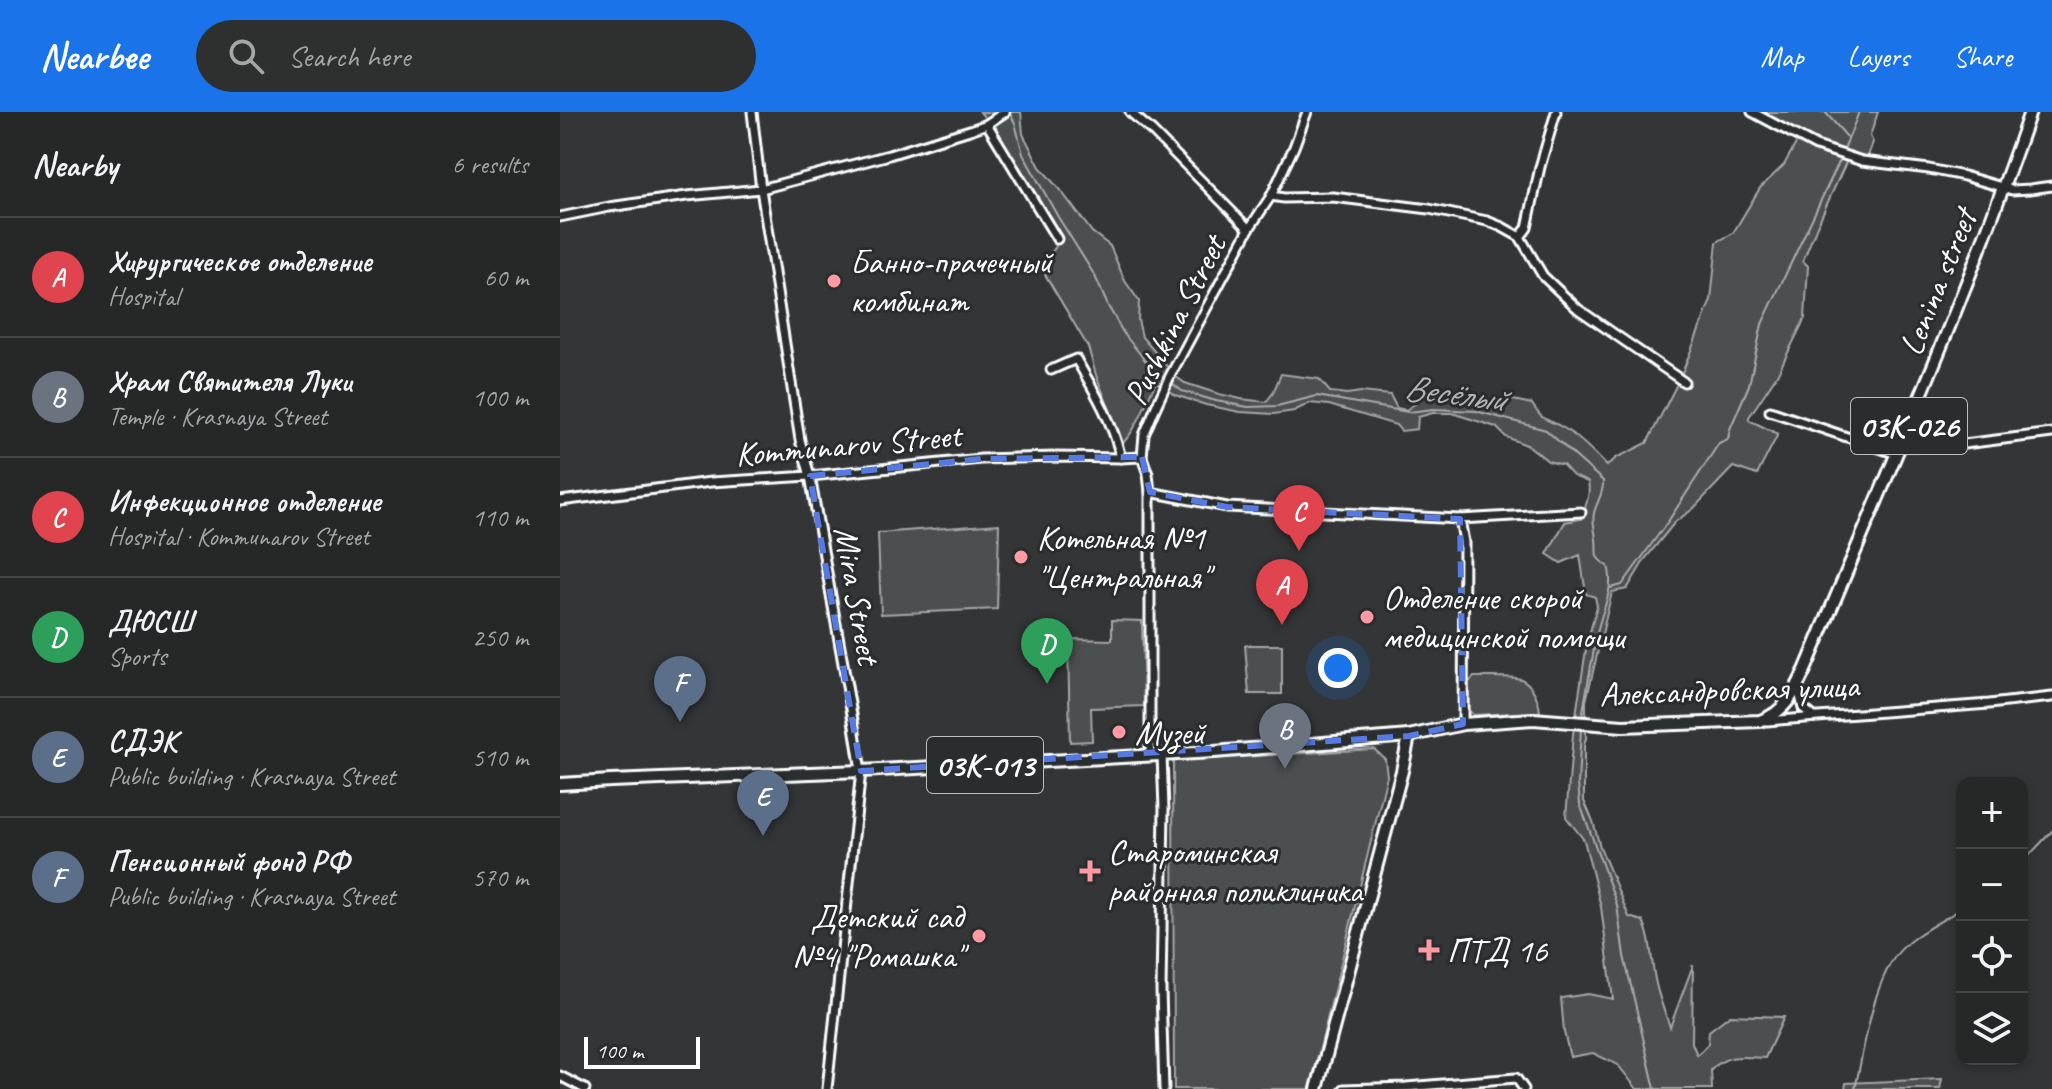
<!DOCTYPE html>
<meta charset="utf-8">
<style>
:root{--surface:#262828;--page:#2e3030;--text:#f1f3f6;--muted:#a4a6a8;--line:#424445;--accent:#1a73e8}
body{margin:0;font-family:Caveat,sans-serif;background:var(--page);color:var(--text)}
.controls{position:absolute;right:24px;bottom:24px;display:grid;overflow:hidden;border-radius:16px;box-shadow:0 4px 12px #0003}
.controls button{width:72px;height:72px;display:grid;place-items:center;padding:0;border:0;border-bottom:2px solid var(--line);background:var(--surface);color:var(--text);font:40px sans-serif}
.scale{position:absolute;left:24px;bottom:20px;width:116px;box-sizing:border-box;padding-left:8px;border:4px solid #fff;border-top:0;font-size:22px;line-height:28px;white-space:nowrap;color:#fff;-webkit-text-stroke:6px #2a2d2e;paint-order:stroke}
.you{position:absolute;left:778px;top:556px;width:28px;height:28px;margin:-20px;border:6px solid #fff;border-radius:50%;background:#1a73e8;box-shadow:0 0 0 12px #1a73e833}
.badge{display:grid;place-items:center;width:52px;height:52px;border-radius:50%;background:var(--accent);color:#fff;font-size:26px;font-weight:700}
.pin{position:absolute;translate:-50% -66px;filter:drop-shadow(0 2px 4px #0008)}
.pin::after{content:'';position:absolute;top:42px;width:28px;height:24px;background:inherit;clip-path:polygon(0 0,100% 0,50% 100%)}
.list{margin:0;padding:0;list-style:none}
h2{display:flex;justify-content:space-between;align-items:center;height:104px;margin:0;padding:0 32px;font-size:34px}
h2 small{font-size:26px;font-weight:400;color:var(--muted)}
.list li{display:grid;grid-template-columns:52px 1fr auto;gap:24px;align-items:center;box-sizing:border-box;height:120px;padding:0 32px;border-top:2px solid var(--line)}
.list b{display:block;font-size:30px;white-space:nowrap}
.list p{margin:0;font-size:26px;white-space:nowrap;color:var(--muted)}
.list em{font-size:26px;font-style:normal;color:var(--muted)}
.icon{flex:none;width:44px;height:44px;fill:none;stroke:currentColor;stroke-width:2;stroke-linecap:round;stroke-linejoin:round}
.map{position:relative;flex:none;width:1492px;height:977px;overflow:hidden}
header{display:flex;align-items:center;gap:48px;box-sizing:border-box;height:112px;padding:0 40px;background:var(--accent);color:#fff}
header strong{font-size:38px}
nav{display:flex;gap:44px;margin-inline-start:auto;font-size:28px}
.search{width:560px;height:72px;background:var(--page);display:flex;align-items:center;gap:20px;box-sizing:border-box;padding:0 28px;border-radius:44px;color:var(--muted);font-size:30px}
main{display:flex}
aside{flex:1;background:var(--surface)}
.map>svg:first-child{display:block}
.green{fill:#4c4f50;stroke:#a6a7a8;stroke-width:2}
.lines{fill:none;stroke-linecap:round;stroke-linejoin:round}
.stream{stroke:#abacad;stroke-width:2}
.street-casing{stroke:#fff;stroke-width:13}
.primary-casing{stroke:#fff;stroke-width:16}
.street{stroke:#2a2d2e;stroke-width:7}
.primary{stroke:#2a2d2e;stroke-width:10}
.marked{fill:none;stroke:#567ae2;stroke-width:6;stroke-dasharray:16 10;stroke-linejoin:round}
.poi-dot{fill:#ff9aa2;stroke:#2a2d2e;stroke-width:3}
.labels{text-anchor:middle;stroke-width:6;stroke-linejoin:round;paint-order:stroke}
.shield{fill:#2a2d2e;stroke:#bfc0c0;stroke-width:2}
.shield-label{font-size:32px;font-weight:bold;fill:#fff}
.poi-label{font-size:34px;fill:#fff;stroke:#2a2d2e;text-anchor:start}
.street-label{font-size:34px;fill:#fff;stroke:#2a2d2e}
.water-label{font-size:36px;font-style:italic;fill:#b2b3b4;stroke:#2a2d2e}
</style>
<header>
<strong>Nearbee</strong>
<div class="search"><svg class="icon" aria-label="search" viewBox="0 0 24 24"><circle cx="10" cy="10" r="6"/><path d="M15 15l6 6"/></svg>Search here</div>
<nav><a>Map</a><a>Layers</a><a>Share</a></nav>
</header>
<main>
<aside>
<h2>Nearby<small>6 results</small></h2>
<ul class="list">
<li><span class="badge" style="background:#e0444e">A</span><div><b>Хирургическое отделение</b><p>Hospital</p></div><em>60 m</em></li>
<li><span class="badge" style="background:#6b7280">B</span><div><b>Храм Святителя Луки</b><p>Temple · Krasnaya Street</p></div><em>100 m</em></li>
<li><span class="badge" style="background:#e0444e">C</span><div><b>Инфекционное отделение</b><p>Hospital · Kommunarov Street</p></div><em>110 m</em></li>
<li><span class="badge" style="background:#2e9e5b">D</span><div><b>ДЮСШ</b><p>Sports</p></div><em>250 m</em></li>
<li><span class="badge" style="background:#5c6f8a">E</span><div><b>СДЭК</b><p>Public building · Krasnaya Street</p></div><em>510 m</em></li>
<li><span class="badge" style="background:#5c6f8a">F</span><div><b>Пенсионный фонд РФ</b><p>Public building · Krasnaya Street</p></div><em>570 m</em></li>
</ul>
</aside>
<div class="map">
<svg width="1492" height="977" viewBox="0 0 1492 977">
<rect width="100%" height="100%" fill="#333536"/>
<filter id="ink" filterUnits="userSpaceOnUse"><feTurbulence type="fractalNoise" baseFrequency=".0125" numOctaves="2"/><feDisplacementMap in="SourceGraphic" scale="16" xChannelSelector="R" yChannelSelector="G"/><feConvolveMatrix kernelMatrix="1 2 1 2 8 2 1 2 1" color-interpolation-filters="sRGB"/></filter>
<g filter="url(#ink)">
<g class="green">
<path d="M 420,0 L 461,0 L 463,22 L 480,55 L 504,83 L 532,120 L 550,134 L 565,169 L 579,189 L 578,208 L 582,225 L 616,265 L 625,271 L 659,282 L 681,287 L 706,290 L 713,281 L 721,262 L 759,267 L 770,280 L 787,282 L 801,280 L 830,283 L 837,296 L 846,298 L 879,275 L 914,282 L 917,294 L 939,299 L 949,287 L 972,292 C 984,311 984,305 1002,315 C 1019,325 1033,339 1047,354 L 1056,346 L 1087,331 L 1120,266 L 1151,188 L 1157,130 L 1173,121 L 1200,76 L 1224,53 L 1239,26 L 1197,0 L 1318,0 L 1310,24 L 1313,30 L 1308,44 L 1302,49 L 1288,46 L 1257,114 L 1243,149 L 1248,154 L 1245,206 L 1217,263 L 1189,305 L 1189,308 L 1218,322 L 1197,363 L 1173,355 L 1133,397 L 1115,410 L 1085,447 L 1067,477 L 1052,480 L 1026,589 L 1026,626 L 1024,633 L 1024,689 L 1033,709 L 1040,735 L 1069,805 L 1083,809 C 1092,827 1091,851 1096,872 C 1099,886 1105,901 1110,915 L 1133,853 L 1132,931 L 1137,943 L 1148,932 L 1149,919 L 1170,903 L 1224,905 L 1205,946 C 1182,945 1168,941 1151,958 L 1152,977 L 1077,977 L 1058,953 L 1033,941 L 1010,945 L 1004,920 L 1001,886 L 1028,882 L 1053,887 L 1041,795 L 1024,728 L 1006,705 L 1013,622 L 1027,531 L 1037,494 L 1035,485 L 1026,482 L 1020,443 L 1001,451 L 987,442 L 1005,410 L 1021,407 C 1025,395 1031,383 1028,370 L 1013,364 L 1003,353 L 988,349 L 969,334 L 946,325 L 936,315 L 892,301 L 873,301 L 858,305 L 857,317 L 841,319 L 836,313 L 769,293 L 750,291 L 734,299 L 714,302 L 680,300 L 646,293 L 615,283 L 596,270 C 585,291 579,314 563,331 L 536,263 L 528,235 L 480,154 L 495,136 L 499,126 L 438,22 Z"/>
<polygon points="439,412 437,497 321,502 318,421"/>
<polygon points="552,508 582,509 584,594 531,596 532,629 510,630 508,527 552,528"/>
<polygon points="685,533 722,533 722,582 689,582"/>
<path d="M 914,565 C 925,565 953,564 961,567 C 973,572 979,589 980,600 L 913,603 L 908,597 L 907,572 Z"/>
<polygon points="814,637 825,647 827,664 750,977 614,977 613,649"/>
<polygon points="1382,967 1380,977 1285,977 1286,971"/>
</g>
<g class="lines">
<g class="stream">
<polyline points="449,0 455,11 463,42 498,105 535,164 548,194 564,222 584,247 604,266"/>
<polyline points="1265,0 1288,26"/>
<polyline points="1283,40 1299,0"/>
<path d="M 609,269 L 622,279 L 656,289 L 688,295 L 717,294 L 757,284 L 848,300 L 874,297 L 916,299 L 986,318 L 1043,369 C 1044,381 1037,389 1034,401 C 1032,411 1035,417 1036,427 C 1038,444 1032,444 1048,454 C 1055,476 1043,495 1038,517 C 1032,546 1027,576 1022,606"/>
<polyline points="1051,476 1062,473 1109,408 1159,331 1168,327 1170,317 1189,273 1202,212 1281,46"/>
<polyline points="1021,616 1018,672 1020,692 1057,793 1064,844 1095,977"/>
<polyline points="1462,751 1492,719"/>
<path d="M 1295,977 C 1304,938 1312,874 1337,842 C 1353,822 1381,810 1402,796"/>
</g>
<g class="street-casing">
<g id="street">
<polyline points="192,0 201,77 240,328 250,364 294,614 301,659 267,977"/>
<polyline points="570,0 593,20 689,117"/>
<polyline points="1192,0 1256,34 1302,49 1369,57 1404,64 1452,78 1470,77 1492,74"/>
<polyline points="427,12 497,127"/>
<polyline points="711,84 724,86 773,85 869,97 927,109 942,115 960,125 983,164 1018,197 1124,270"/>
<polyline points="0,105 49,95 127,84 201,77 329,43 413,17 427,12 445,0"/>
<polyline points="960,125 967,116 980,55 996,0"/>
<path d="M 491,258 L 516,247 C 535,280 552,308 561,346"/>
<polyline points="1210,299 1337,342"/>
<polyline points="1340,334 1396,333 1492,321"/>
<polyline points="590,380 667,395 900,407 1021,400"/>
<polyline points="0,389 151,370 250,364 421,347 496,345 561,346 582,345"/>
<polyline points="900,407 904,430 903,612"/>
<polyline points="1238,576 1243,596 1254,605"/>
<polyline points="1207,609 1429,592 1492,585"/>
<polyline points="602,643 604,697 601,878 604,977"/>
<polyline points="590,644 590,380 588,362 582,345 584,323 594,299 610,264 689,117 711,84 734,35 747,0"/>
<polyline points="0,964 25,977"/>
<polyline points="784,977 846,975 956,966 964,977"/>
</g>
</g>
<g class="primary-casing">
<g id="primary">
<path d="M 0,672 L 51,669 L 301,659 L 654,640 L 849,624 L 903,612 L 973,607 L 1063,614 L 1200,609 C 1226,600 1235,580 1246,556 C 1323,372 1405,189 1470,0"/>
<polyline points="757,977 842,659 849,624"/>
</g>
</g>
<use href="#street" class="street"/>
<use href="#primary" class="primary"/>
</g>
</g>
<path class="marked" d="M 582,345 L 590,380 L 667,395 L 900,407 L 903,612 L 849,624 L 301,659 L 250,364 L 421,347 Z"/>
<g class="poi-dot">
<circle cx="274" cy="169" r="8"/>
<circle cx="461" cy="445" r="8"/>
<circle cx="807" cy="505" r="8"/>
<circle cx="559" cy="620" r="8"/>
<path d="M526 747h8v8h8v8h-8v8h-8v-8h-8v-8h8z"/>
<circle cx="419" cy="824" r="8"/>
<path d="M865 826h8v8h8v8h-8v8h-8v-8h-8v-8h8z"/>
</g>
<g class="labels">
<g class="shield">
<rect x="1291" y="286" width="116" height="56" rx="6"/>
<rect x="367" y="625" width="116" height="56" rx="6"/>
</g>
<g class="shield-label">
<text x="1349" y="325">03К-026</text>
<text x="425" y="664">03К-013</text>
</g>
<g class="poi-label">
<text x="290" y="161">Банно-прачечный<tspan x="290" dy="39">комбинат</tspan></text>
<text x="477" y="437">Котельная №1<tspan x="477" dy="39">"Центральная"</tspan></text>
<text x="823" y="497">Отделение скорой<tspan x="823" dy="39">медицинской помощи</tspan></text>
<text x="575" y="632">Музей</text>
<text x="548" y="751">Староминская<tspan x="548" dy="39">районная поликлиника</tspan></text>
<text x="403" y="816" text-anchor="end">Детский сад<tspan x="403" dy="39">№4 "Ромашка"</tspan></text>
<text x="887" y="850">ПТД 16</text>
</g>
<g class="street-label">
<text transform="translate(1377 170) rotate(-68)" y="12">Lenina street</text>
<text transform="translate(614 208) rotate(-63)" y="12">Pushkina Street</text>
<text transform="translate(288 332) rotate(-5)" y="12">Kommunarov Street</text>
<text transform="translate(298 483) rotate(80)" y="12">Mira Street</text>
<text transform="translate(1169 577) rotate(-2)" y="12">Александровская улица</text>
</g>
<g class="water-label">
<text transform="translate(895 280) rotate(7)" y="13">Весёлый</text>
</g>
</g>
</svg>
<div class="controls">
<button>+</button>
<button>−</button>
<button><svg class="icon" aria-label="locate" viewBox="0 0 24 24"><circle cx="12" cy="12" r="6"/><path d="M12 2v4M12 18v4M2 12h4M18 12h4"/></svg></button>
<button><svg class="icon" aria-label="layers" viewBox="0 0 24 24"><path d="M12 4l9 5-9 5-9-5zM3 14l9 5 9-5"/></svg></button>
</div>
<div class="scale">100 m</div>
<div class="you"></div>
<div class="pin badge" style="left:722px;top:513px;background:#e0444e">A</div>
<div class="pin badge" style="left:725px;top:657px;background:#6b7280">B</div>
<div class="pin badge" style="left:739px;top:439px;background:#e0444e">C</div>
<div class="pin badge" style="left:487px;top:572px;background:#2e9e5b">D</div>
<div class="pin badge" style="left:203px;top:724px;background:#5c6f8a">E</div>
<div class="pin badge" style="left:120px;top:610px;background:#5c6f8a">F</div>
</div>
</main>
